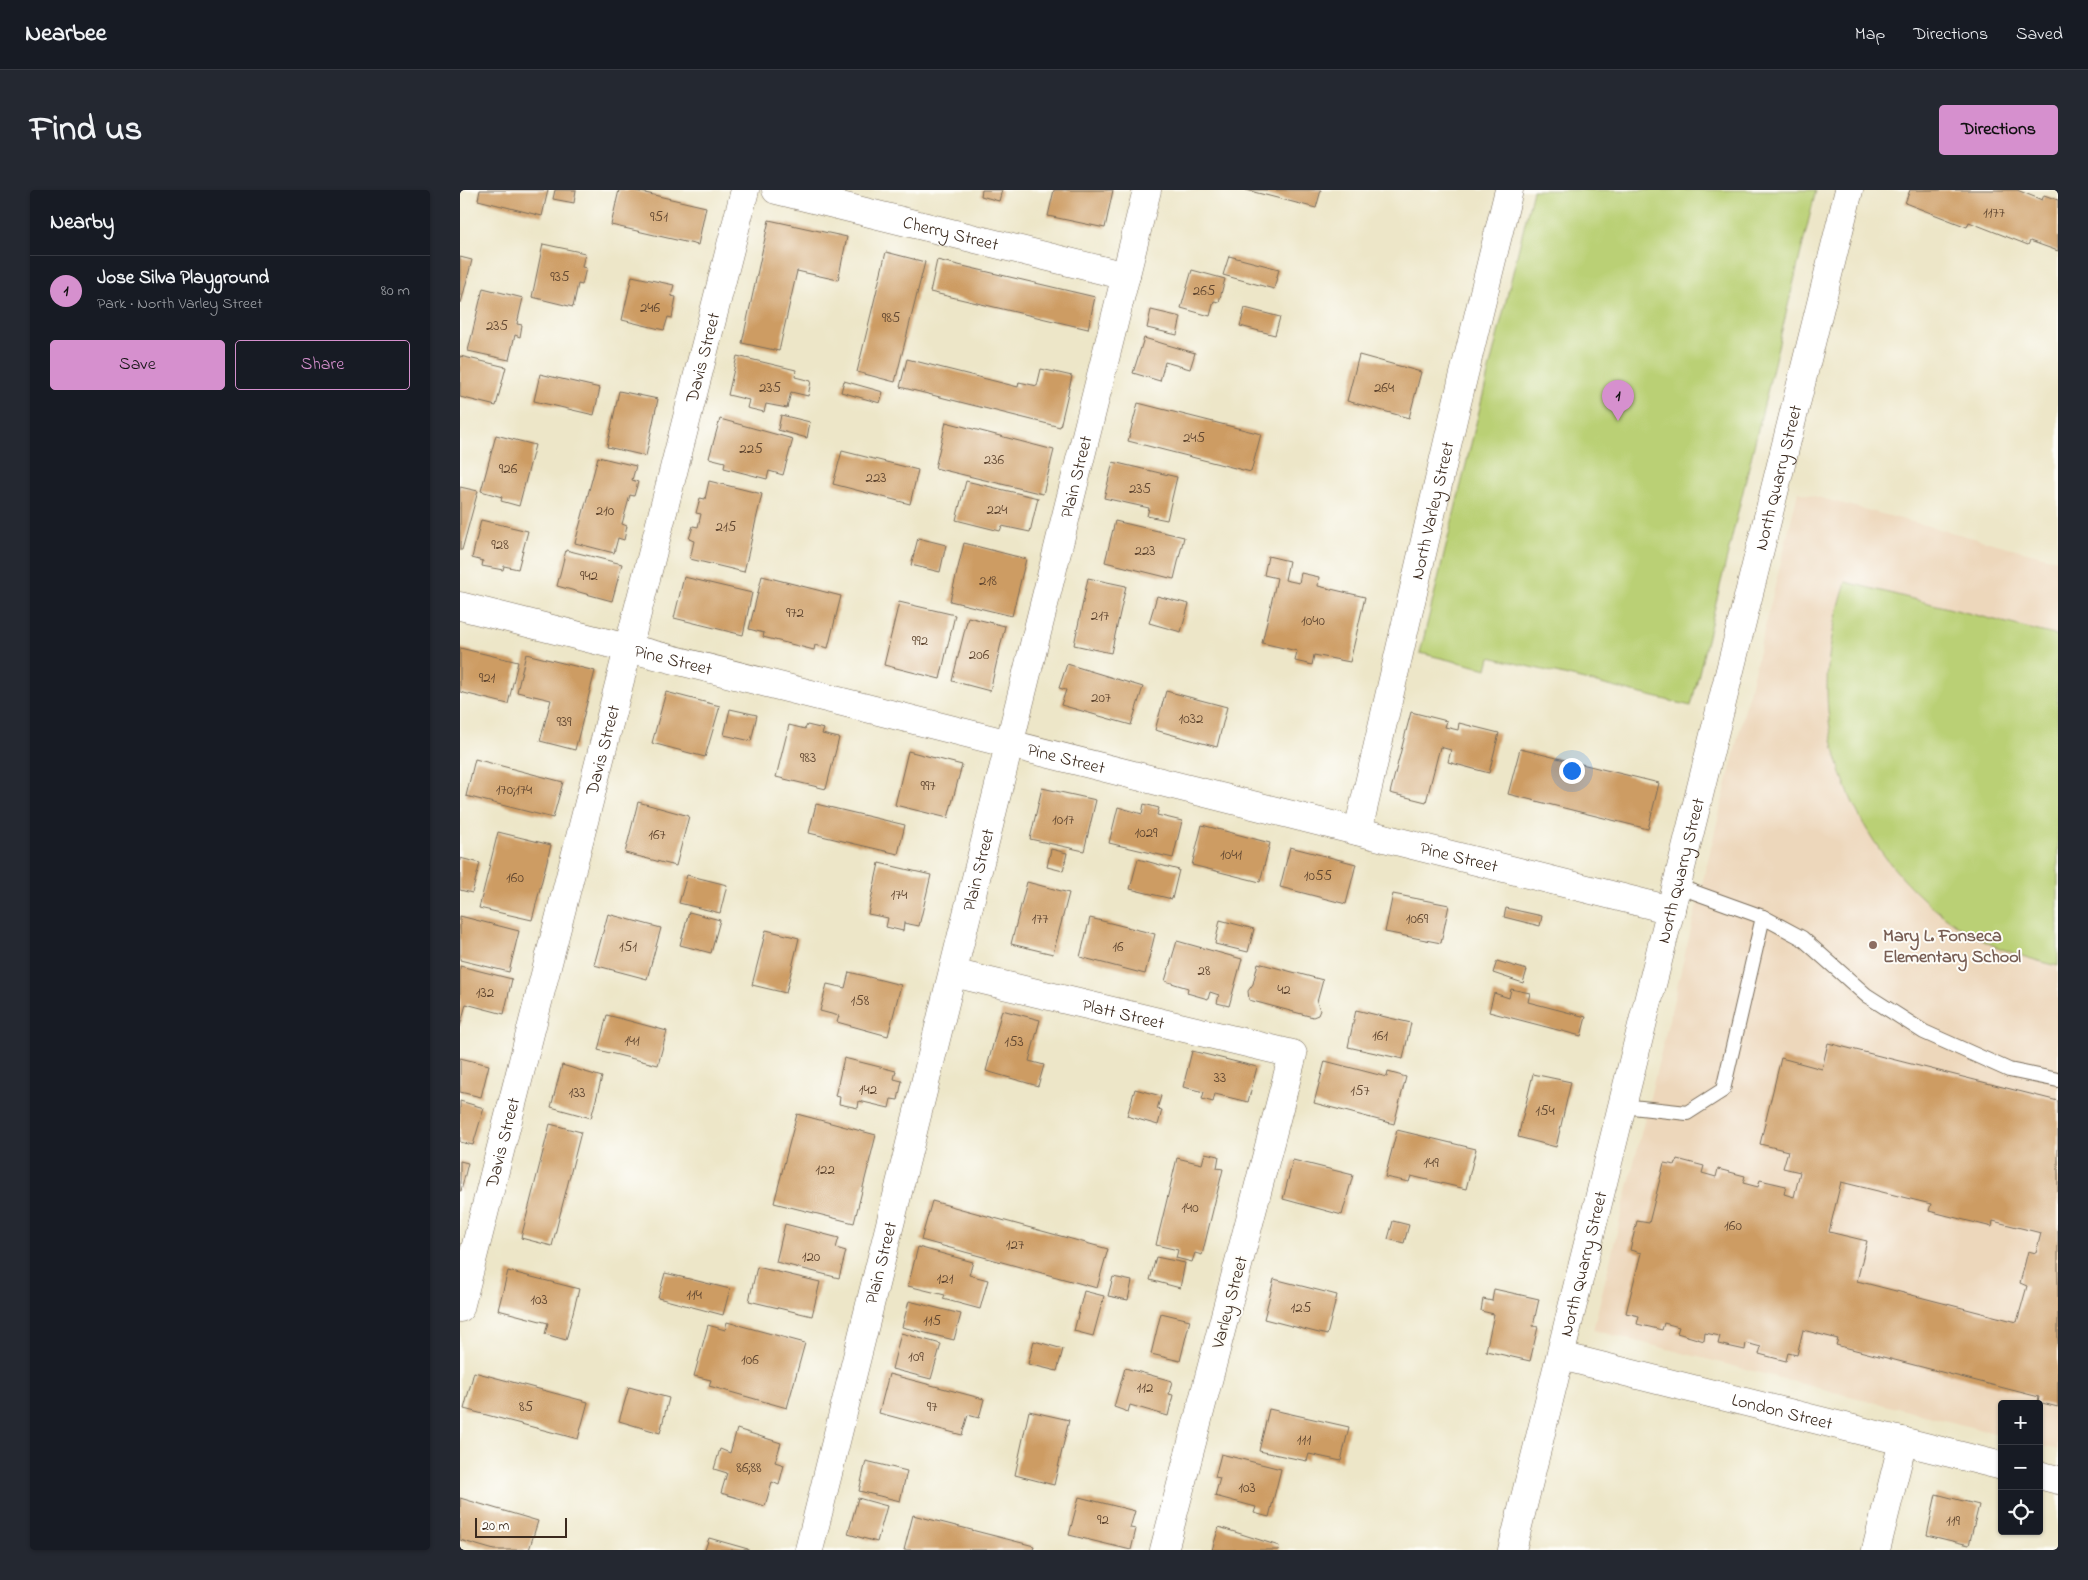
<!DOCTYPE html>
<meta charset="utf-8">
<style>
:root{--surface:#171b24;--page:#242831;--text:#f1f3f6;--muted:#9ea1a6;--line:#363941;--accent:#d690ce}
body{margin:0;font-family:"Indie Flower",sans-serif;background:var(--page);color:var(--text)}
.controls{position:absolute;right:15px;bottom:15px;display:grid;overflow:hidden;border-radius:5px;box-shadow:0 1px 4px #0004}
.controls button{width:45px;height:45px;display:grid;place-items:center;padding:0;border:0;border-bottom:1px solid var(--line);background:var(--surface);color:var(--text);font:25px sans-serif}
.scale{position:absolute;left:15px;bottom:12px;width:92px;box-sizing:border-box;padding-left:5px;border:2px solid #3b2a1e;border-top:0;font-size:14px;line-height:18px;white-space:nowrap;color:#3b2a1e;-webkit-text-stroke:4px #fdfcf7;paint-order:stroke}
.you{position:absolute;left:1111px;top:580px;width:18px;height:18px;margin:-12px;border:4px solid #fff;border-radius:50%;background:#1a73e8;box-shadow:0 0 0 8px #1a73e833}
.badge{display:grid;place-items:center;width:32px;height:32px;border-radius:50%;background:var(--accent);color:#111;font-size:16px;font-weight:700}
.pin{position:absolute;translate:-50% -41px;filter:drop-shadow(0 1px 2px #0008)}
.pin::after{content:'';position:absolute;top:26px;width:18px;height:15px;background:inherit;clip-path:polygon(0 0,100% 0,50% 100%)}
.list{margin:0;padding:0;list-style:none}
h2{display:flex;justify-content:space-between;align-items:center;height:65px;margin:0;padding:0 20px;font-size:21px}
h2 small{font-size:16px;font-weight:400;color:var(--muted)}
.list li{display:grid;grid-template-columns:32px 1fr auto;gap:15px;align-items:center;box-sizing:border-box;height:70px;padding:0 20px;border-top:1px solid var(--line)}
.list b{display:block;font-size:19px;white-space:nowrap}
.list p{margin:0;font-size:16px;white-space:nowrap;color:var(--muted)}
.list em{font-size:16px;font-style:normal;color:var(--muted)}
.actions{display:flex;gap:10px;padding:15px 20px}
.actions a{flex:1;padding:11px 0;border:1px solid var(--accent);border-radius:5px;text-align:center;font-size:18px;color:var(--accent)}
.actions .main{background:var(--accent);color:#111}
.icon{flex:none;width:28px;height:28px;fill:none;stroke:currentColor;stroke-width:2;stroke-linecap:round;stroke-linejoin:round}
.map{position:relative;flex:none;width:1598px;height:1360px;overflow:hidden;border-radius:5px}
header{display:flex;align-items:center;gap:30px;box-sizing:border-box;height:70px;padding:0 25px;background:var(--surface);border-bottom:1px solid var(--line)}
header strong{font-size:24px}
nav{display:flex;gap:28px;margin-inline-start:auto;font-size:18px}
.intro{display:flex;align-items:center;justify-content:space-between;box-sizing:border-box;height:120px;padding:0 30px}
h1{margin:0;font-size:35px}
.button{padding:12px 22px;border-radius:5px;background:var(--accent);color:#111;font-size:18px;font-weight:700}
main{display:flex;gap:30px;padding:0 30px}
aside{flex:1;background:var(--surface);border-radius:5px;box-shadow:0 1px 4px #0004}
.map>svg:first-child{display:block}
.built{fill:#edd7bb}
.green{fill:#bad074;stroke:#7a7d49}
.building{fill:#cd9c64;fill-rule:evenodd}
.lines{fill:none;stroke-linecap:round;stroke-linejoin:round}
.lane-casing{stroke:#796c5a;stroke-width:16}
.street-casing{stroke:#796c5a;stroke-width:29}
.lane{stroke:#fff;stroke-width:14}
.street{stroke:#fff;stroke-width:28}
.education-dot{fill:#8d6e63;stroke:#fdfcf7;stroke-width:2}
.labels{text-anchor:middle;stroke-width:4;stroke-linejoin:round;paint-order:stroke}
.number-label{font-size:15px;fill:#604630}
.street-label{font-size:18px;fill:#3b2a1e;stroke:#fdfcf7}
.education-label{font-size:18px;font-weight:bold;fill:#785e54;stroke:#fdfcf7;text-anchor:start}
</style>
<header>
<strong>Nearbee</strong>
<nav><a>Map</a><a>Directions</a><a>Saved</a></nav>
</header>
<div class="intro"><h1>Find us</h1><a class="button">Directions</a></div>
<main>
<aside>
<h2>Nearby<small></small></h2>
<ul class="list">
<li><span class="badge">1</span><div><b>Jose Silva Playground</b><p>Park · North Varley Street</p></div><em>80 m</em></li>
</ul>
<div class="actions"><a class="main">Save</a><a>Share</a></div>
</aside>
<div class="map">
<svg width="1598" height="1360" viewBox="0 0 1598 1360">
<rect width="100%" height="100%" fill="#fdfcf7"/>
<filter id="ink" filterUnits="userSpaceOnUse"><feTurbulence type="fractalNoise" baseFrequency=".02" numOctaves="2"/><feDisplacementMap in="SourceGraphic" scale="10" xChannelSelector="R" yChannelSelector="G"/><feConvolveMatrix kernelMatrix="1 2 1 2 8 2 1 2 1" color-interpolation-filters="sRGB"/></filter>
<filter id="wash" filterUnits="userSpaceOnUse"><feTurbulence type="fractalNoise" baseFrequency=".0096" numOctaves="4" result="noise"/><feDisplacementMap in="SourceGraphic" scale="20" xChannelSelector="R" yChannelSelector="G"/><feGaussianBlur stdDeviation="1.12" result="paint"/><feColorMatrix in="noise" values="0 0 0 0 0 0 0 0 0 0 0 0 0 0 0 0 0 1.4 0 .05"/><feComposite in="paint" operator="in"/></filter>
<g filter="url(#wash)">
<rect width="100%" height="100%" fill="#ede6c8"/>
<polygon class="built" points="1338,302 1598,370 1598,1260 1579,1255 1579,1214 1542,1214 1542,1245 1133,1140"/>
<g class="green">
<polygon points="1073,0 1356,0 1231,516 1030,467 1027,479 960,463"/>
<path d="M 1386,392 L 1598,446 L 1598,776 C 1577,771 1557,765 1537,757 C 1438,714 1367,607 1367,499 C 1367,462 1375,427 1386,392 Z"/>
</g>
<g id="blocks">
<g class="building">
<polygon points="20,0 88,0 82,26 18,10"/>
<polygon points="95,0 116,0 114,13 93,9"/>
<polygon points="159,0 172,0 246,17 238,55 151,35"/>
<polygon points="522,0 542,0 539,11 521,6"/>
<polygon points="594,0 653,0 645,38 588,26"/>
<polygon points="786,0 861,0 856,18"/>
<polygon points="1450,0 1557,0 1582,10 1584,5 1598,10 1598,61 1570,51 1568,55 1509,32 1507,37 1445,13"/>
<polygon points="309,30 387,47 378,90 337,81 319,161 282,153"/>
<polygon points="83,54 125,63 122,77 126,78 122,95 118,94 113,117 72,107"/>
<polygon points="426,62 465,72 435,192 397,182"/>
<polygon points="769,66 819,79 814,99 763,85"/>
<polygon points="0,67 12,70 1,113 0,113"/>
<polygon points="477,70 635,107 628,139 470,102"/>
<polygon points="732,80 765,89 759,112 754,111 750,126 721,118"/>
<polygon points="172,86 214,95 211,106 216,107 212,128 208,127 204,140 162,130"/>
<polygon points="23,98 63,108 57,134 62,135 60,147 55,145 49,170 8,161"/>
<polygon points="785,118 820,127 815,145 780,136"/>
<polygon points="691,120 721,127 717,145 687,138"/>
<polygon points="684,148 735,163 730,179 705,172 700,191 673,183"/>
<polygon points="899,165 961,182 949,228 887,211"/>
<polygon points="0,166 46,177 36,216 0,207"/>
<polygon points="277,166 336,180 335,187 351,191 348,206 331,202 327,218 306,214 304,222 287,218 289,210 268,205"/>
<polygon points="447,169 558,197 559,192 577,196 581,179 612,186 600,237 440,197"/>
<polygon points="80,184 140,198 134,225 74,211"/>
<polygon points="384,191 423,202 420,213 381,202"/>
<polygon points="159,201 198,209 186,266 147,257"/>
<polygon points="678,213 801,244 791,282 668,251"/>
<polygon points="321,225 350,232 347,248 318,240"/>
<polygon points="260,229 333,249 323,285 309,281 307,289 264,278 265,272 249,268"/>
<polygon points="486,232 594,260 583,304 475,278"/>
<polygon points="36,245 75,255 59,316 41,311 42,307 21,301"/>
<polygon points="382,261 458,280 450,314 373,294"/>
<polygon points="138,267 176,276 172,290 178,292 174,306 170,305 162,334 167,336 164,350 158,348 154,363 115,353"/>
<polygon points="653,272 717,287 707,330 687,326 689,318 644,308"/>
<polygon points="249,291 302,304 284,382 230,369 234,351 229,349 233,336 238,337 241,324 236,323 240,308 245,309"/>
<polygon points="506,291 578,308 570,342 542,336 540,341 496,330"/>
<polygon points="0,297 18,301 2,360 0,360"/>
<polygon points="21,330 68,341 58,379 44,376 43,380 22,376 23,371 12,368"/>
<polygon points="655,331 724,347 714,389 645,372"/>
<polygon points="458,348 486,355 480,382 451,375"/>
<polygon points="504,353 566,369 552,426 490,411"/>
<polygon points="106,360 162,374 152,411 97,396"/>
<polygon points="808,366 829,371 825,390 839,393 841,383 859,387 858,396 905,407 890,472 854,465 852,475 835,471 837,461 802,453 817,388 804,385"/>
<polygon points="302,386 381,406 368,458 355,455 354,460 303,447 304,443 289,439"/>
<polygon points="224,387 292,403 283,445 214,428"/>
<polygon points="628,388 666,396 651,463 614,455"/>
<polygon points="697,406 729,414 721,442 689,433"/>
<polygon points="439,412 495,425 480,489 424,475"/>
<polygon points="508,427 545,436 530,501 492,491"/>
<polygon points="0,458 58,472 48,514 0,502"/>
<polygon points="66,464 135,481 115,560 80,551 91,510 57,502"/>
<polygon points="607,474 683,497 671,535 601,515 606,500 599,498"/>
<polygon points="706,501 767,517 757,557 695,540"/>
<polygon points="206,502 260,516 245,567 192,553"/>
<polygon points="270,519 297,525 291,551 264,545"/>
<polygon points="951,522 987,531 985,537 998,540 999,533 1039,543 1029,583 988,572 991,560 980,557 966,612 930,603"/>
<polygon points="329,535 345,539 347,535 364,539 362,544 379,548 366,599 316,587"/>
<polygon points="1060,559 1199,593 1188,639 1048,604"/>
<polygon points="448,561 502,575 488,628 435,615"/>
<polygon points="15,569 103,592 93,628 6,606"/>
<polygon points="582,598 636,610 624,661 570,649"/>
<polygon points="178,612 229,626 216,676 165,663"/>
<polygon points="356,614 445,635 438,664 349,643"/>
<polygon points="684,614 699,618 697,625 722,631 713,668 649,653 658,617 682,624"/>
<polygon points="742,635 810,653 800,692 732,675"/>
<polygon points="38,642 91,655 72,730 19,718"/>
<polygon points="830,657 896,674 886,714 820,697"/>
<polygon points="591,659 607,663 603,681 587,677"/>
<polygon points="0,668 20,673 12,703 0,700"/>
<polygon points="678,669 719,680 712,709 670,699"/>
<polygon points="419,673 471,685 459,736 444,733 443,741 426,737 428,728 408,724"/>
<polygon points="227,685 267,695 260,723 219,713"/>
<polygon points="567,692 609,703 593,764 551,754"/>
<polygon points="933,704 989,715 981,753 925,742"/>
<polygon points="1046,718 1082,726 1080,736 1044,727"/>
<polygon points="229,722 260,730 251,763 220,755"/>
<polygon points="148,724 201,738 187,789 134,775"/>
<polygon points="0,726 59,741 49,782 0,770"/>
<polygon points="630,728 695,744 685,784 620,767"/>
<polygon points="760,730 794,739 788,762 755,754"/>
<polygon points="306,740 339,748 326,803 292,795"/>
<polygon points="717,751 782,769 769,816 757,813 759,805 750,802 748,809 727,803 728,798 705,791"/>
<polygon points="1037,771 1067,780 1063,793 1033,783"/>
<polygon points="798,773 863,790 857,812 860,820 858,825 853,827 789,810 788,801 793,794"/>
<polygon points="0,776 52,789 44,824 6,814 0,837"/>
<polygon points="389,782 441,795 428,846 377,832 379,826 360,821 367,794 385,798"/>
<polygon points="1051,799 1070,803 1068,812 1126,827 1121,846 1029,822 1034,803 1049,808"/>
<polygon points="542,820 580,830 569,871 584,875 578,896 526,881"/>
<polygon points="896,820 951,833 943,869 888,857"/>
<polygon points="147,825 207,841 198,875 138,860"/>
<path d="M 1368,853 L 1598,911 L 1598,1217 L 1578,1212 L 1579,1207 L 1376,1155 L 1378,1149 L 1343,1140 L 1337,1165 L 1328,1163 L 1326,1171 L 1299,1164 L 1301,1157 L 1286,1153 L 1285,1160 L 1258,1154 L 1260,1146 L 1245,1143 L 1244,1151 L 1217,1143 L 1219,1137 L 1204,1133 L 1202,1140 L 1177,1134 L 1179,1126 L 1166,1123 L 1181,1063 L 1170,1060 L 1177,1031 L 1189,1033 L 1204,973 L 1215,975 L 1217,969 L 1244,976 L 1242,983 L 1256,987 L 1258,979 L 1285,986 L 1283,993 L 1298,997 L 1300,990 L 1326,996 L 1324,1004 L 1334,1007 L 1340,982 L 1323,978 L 1328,961 L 1300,954 L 1321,868 L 1362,879 ZM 1381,992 L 1471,1014 L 1469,1021 L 1532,1037 L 1533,1031 L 1581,1043 L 1576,1063 L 1568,1061 L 1560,1093 L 1567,1096 L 1557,1132 L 1397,1091 L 1407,1051 L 1369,1042 Z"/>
<polygon points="732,861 797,877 788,912 755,904 753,912 742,909 744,902 723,897"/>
<polygon points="0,868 29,875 21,907 0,902"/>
<polygon points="384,868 436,881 434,889 442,891 438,910 431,909 429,918 399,911 398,918 379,914 380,907 375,906"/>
<polygon points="865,871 927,887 928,882 946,887 934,934 854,913"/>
<polygon points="102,875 142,887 131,928 91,917"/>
<polygon points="1073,884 1111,892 1096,957 1058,947"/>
<polygon points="675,899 701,906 697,919 702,920 698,935 667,926"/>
<polygon points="0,911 24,918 13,955 0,952"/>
<polygon points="337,924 416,945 394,1033 314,1013"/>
<polygon points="90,934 121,942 92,1056 61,1048"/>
<polygon points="937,940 1016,959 1006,999 951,986 949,992 925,987"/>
<polygon points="745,963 759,966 757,978 763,979 742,1065 735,1063 732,1072 716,1068 718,1060 696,1055 717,968 742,974"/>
<polygon points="833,970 893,985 882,1025 823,1009"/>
<polygon points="0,971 8,973 1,1001 0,1001"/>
<polygon points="472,1011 648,1059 637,1098 461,1050"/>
<polygon points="933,1031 949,1035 944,1053 928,1049"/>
<polygon points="325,1034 379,1048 376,1058 386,1061 379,1088 316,1072"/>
<polygon points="458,1057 513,1072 509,1085 528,1090 520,1119 483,1109 485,1105 448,1096"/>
<polygon points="696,1067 725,1073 720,1098 690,1090"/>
<polygon points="297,1077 360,1092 352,1126 289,1111"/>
<polygon points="48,1081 119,1099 106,1150 85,1144 88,1133 38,1120"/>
<polygon points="205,1083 270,1099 263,1125 198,1108"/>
<polygon points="653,1087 672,1091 668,1110 648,1106"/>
<polygon points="814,1089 877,1105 867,1145 804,1129"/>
<polygon points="1034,1099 1079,1109 1073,1136 1078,1137 1070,1171 1026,1161 1034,1124 1021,1121 1023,1109 1032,1111"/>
<polygon points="624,1101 644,1106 633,1146 614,1141"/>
<polygon points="449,1111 501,1124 494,1150 442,1137"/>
<polygon points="701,1123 730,1130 720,1171 691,1164"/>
<polygon points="267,1132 345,1153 327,1218 249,1196 251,1190 234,1186 248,1135 265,1140"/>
<polygon points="441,1143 481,1154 471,1189 432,1179"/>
<polygon points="574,1151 603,1159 597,1181 568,1174"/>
<polygon points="665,1178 712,1191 709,1204 713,1205 708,1226 670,1215 668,1222 654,1217"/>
<polygon points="14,1182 128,1212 118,1249 4,1219"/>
<polygon points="429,1184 524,1209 519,1228 508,1225 502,1245 419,1223"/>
<polygon points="169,1197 209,1208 200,1243 159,1231"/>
<polygon points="809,1219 889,1237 881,1271 849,1264 847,1271 799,1261"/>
<polygon points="569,1221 609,1230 594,1295 555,1285"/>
<polygon points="277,1239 321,1253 315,1272 324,1275 319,1295 312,1292 305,1316 261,1303 267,1283 254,1279 260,1259 270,1263"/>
<polygon points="761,1264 821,1279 809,1327 794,1323 796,1317 755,1306 760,1288 755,1287"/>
<polygon points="406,1271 447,1281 440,1311 399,1301"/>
<polygon points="1476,1304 1519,1315 1509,1355 1467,1345"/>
<polygon points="619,1307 675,1321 670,1338 676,1339 671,1360 609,1345"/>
<polygon points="0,1308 78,1331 69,1360 34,1360 0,1350"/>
<polygon points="398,1308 427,1316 417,1352 388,1344"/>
<polygon points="453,1325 574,1356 573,1360 444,1360"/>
<polygon points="759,1337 819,1356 818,1360 752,1360"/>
<polygon points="249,1348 288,1359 288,1360 245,1360"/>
</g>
</g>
</g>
<g filter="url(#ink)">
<use href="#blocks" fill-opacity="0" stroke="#796c5a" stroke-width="1"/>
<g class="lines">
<g class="lane-casing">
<g id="lane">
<polyline points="1303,727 1342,748 1406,805 1464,842 1549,880 1598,890"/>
<polyline points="1163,916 1227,923 1263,900 1303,727 1217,696"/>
</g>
</g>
<g class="street-casing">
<g id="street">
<path id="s1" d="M 316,0 L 666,86"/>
<path id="s2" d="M 0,416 L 1211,720"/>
<path id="s3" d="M 898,641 L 994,225 L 1049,0"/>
<path id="s4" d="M 493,783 L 833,864 L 704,1360"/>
<path id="s5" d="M 0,1118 L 285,0"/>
<path id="s6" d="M 1101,1166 L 1542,1276"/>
<polyline points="1579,1285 1598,1290"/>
<path id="s7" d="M 349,1360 L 687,0"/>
<path id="s8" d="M 1052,1360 L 1389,0"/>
<polyline points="1416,1360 1443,1251"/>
</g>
</g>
<use href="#lane" class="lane"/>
<use href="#street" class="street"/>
</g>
</g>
<circle class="education-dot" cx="1413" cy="755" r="5"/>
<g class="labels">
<g class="number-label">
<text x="1534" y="27">1177</text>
<text x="199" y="31">951</text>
<text x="100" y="91">935</text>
<text x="744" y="105">265</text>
<text x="190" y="122">246</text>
<text x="431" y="132">985</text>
<text x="37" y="140">235</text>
<text x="310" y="202">235</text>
<text x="924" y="202">264</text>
<text x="734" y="252">245</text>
<text x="291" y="263">225</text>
<text x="534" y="274">236</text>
<text x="48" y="283">926</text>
<text x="416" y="292">223</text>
<text x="680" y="303">235</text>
<text x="537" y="324">224</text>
<text x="145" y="325">210</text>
<text x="266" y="341">215</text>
<text x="40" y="359">928</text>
<text x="685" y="365">223</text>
<text x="129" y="390">942</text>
<text x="528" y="395">218</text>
<text x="335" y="427">972</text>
<text x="640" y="430">217</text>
<text x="853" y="435">1040</text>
<text x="460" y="455">992</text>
<text x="519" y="469">206</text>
<text x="27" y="492">921</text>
<text x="641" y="512">207</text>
<text x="731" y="533">1032</text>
<text x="104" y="536">939</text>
<text x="348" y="572">983</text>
<text x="468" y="600">997</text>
<text x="54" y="604">170;174</text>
<text x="603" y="634">1017</text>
<text x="686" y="647">1029</text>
<text x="197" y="649">167</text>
<text x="771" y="669">1041</text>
<text x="858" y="690">1055</text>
<text x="55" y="692">160</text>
<text x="439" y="709">174</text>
<text x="580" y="733">177</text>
<text x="957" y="733">1069</text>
<text x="168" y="761">151</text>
<text x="658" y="761">16</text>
<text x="744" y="785">28</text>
<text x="824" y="804">42</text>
<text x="25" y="807">132</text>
<text x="400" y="815">158</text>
<text x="920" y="850">161</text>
<text x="172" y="855">141</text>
<text x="554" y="856">153</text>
<text x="760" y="892">33</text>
<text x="408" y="904">142</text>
<text x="900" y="905">157</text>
<text x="117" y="907">133</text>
<text x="1085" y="925">154</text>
<text x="971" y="977">149</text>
<text x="365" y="984">122</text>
<text x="730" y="1022">140</text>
<text x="1273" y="1040">160</text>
<text x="555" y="1059">127</text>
<text x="351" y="1071">120</text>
<text x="485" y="1093">121</text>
<text x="234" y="1109">114</text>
<text x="79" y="1114">103</text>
<text x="841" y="1122">125</text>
<text x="472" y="1135">115</text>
<text x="456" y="1171">109</text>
<text x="290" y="1174">106</text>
<text x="685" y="1202">112</text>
<text x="66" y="1221">85</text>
<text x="472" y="1221">97</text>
<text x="844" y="1254">111</text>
<text x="289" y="1282">86;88</text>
<text x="787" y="1302">103</text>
<text x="643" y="1334">92</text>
<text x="1493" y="1335">119</text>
</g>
<g class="street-label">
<text dy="6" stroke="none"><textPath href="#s1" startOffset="180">Cherry Street</textPath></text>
<text dy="6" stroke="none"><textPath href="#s5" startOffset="981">Davis Street</textPath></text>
<text dy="6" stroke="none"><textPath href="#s7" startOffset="1106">Plain Street</textPath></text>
<text dy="6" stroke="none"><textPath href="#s8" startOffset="1105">North Quarry Street</textPath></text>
<text dy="6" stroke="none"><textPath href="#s3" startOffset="329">North Varley Street</textPath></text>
<text dy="6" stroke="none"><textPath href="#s2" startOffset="220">Pine Street</textPath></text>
<text dy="6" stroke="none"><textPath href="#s5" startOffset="576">Davis Street</textPath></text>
<text dy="6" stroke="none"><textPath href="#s2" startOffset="625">Pine Street</textPath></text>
<text dy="6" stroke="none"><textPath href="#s2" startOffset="1030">Pine Street</textPath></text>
<text dy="6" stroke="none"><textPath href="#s7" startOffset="701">Plain Street</textPath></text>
<text dy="6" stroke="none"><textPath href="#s8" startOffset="700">North Quarry Street</textPath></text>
<text dy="6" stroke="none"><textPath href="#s4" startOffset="175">Platt Street</textPath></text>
<text dy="6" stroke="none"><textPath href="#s5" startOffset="171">Davis Street</textPath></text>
<text dy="6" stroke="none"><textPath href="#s7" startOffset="296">Plain Street</textPath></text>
<text dy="6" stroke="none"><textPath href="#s8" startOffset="295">North Quarry Street</textPath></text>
<text transform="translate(769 1112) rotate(-75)" y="6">Varley Street</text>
<text dy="6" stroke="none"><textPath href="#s6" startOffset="228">London Street</textPath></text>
</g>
<g class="education-label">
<text x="1423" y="751">Mary L. Fonseca<tspan x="1423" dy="21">Elementary School</tspan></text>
</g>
</g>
</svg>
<div class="controls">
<button>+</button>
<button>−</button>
<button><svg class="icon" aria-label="locate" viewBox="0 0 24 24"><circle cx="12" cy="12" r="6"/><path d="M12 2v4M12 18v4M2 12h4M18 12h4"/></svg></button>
</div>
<div class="scale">20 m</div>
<div class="you"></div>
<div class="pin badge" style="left:1158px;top:231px">1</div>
</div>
</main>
